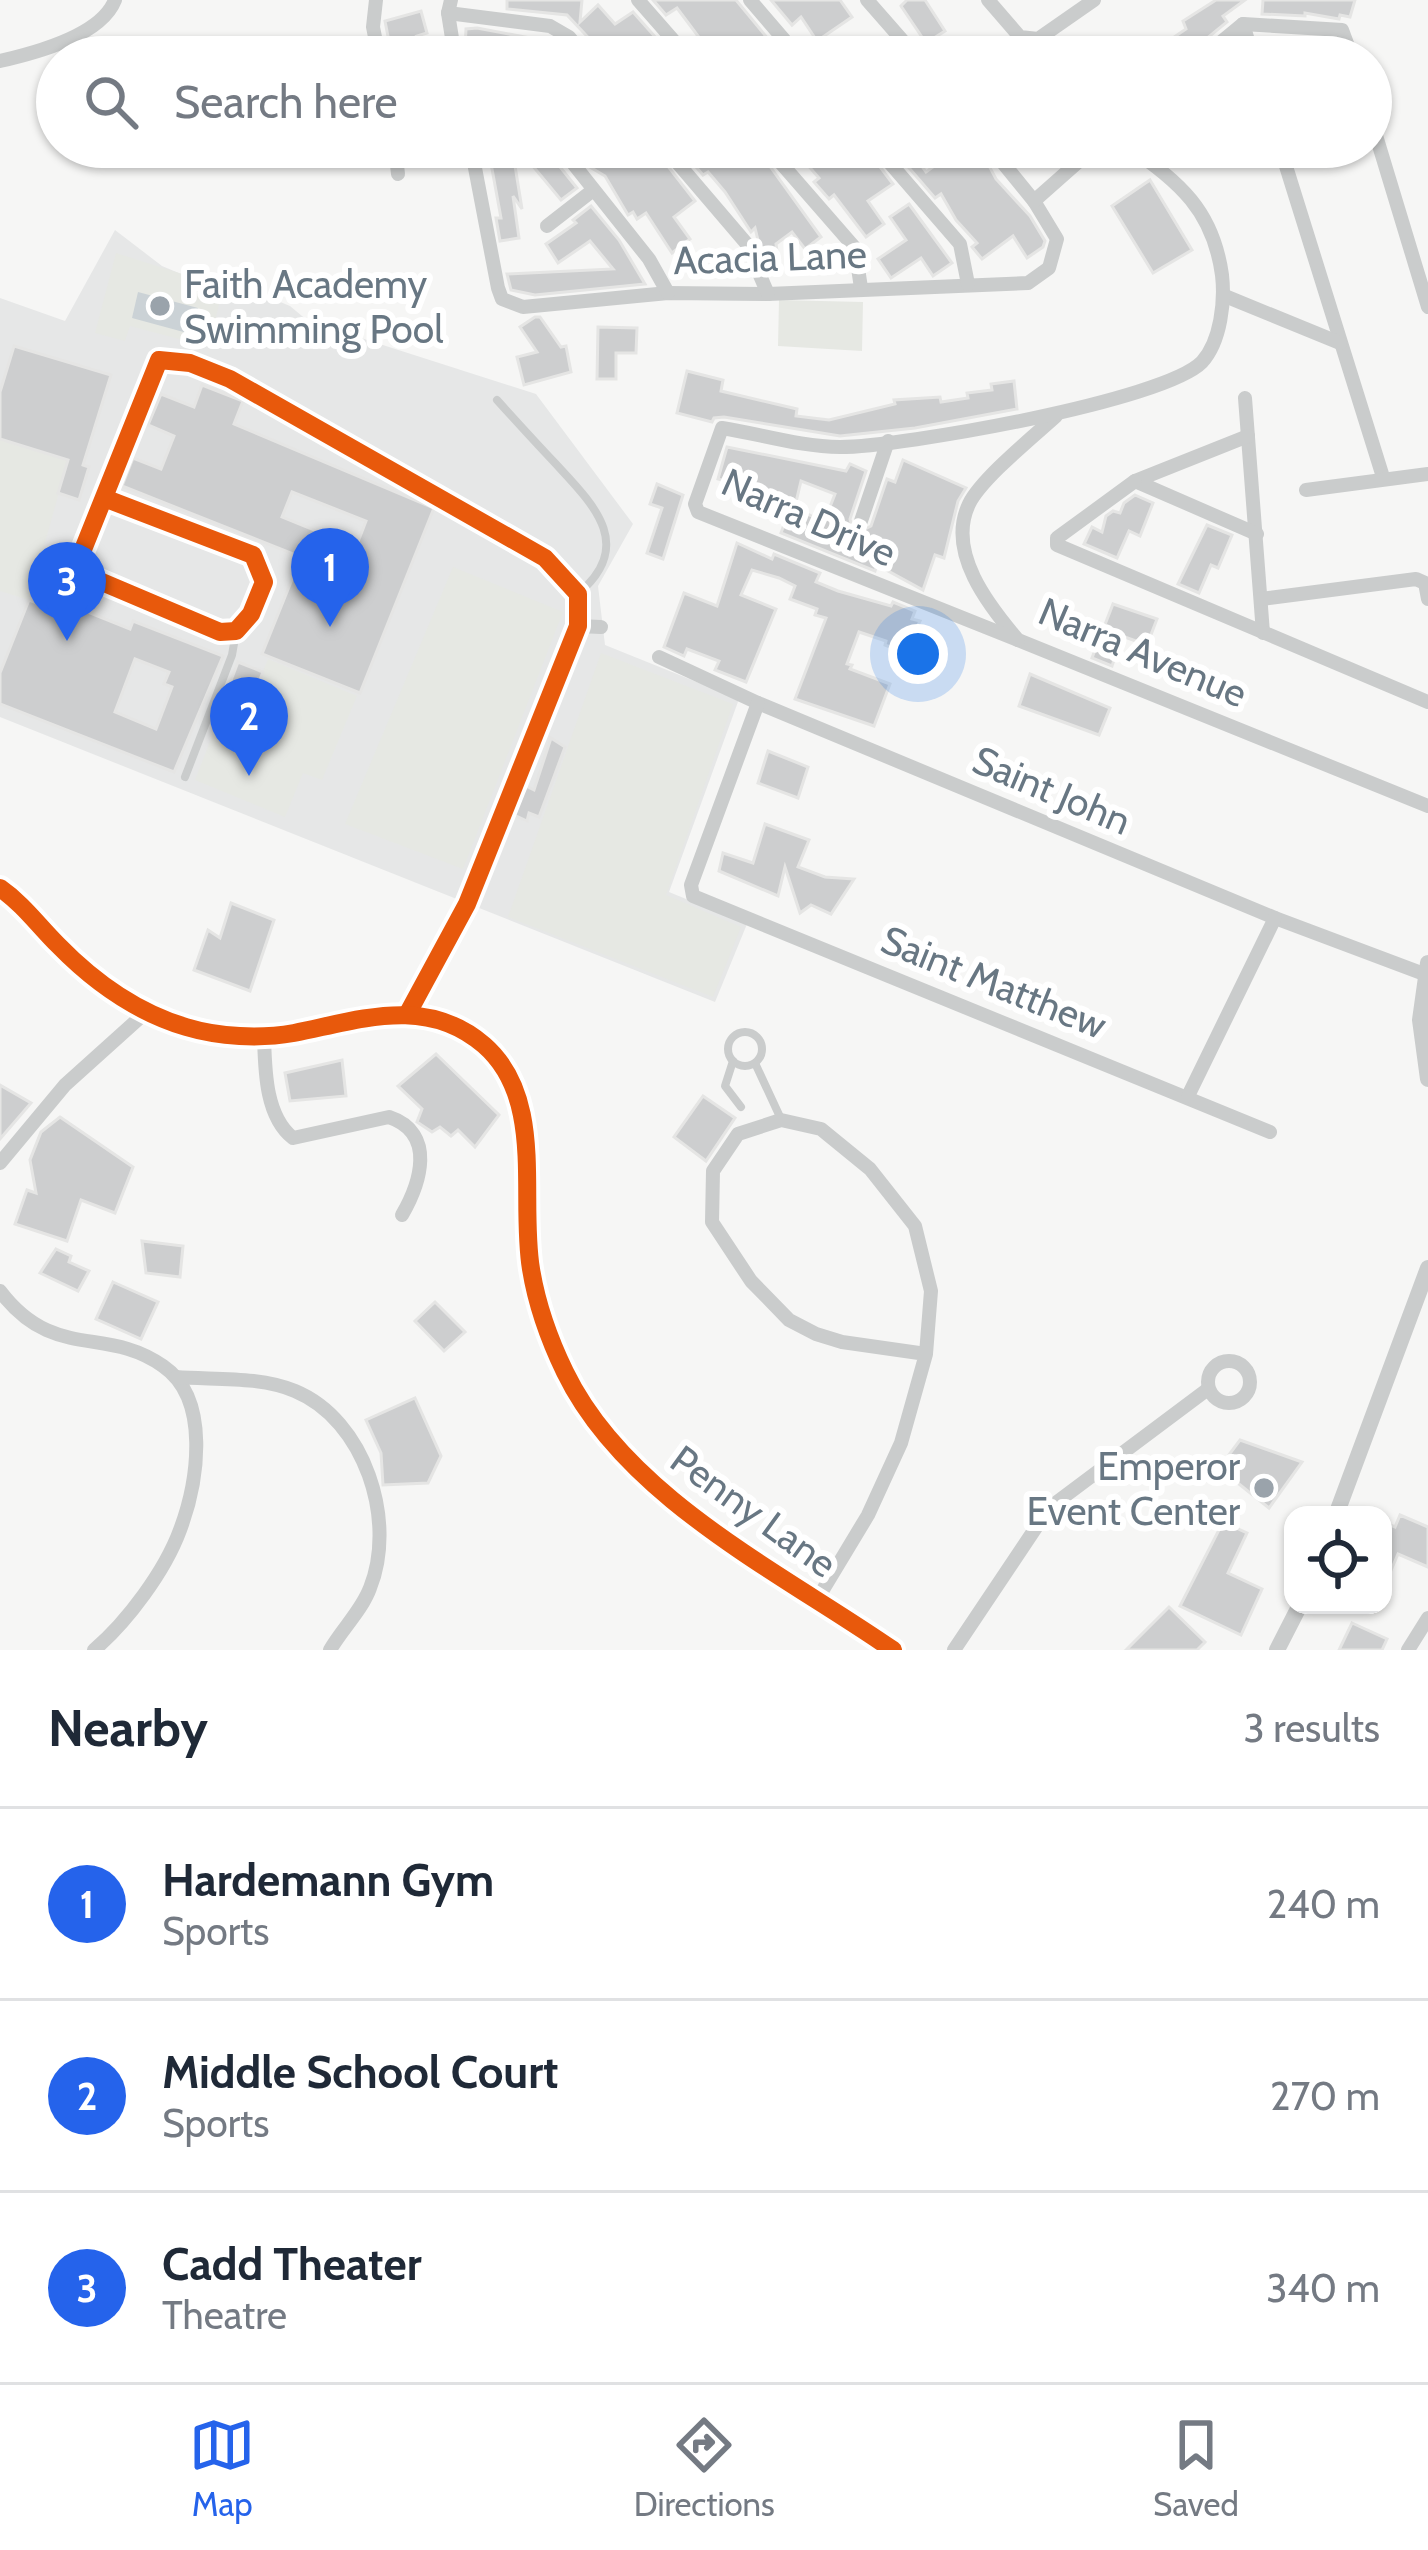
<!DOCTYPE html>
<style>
:root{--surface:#fff;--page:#f2f2f3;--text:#1f2937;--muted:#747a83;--line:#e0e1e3;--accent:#2563eb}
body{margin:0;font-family:Cabin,sans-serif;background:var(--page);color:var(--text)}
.controls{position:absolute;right:36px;bottom:36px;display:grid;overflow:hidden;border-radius:24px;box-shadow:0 3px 9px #0004}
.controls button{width:108px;height:108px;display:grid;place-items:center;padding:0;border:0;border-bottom:3px solid var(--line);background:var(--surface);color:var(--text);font:60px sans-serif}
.you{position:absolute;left:918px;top:654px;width:42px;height:42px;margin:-30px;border:9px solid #fff;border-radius:50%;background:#1a73e8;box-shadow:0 0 0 18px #1a73e833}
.badge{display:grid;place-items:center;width:78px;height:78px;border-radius:50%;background:var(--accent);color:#fff;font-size:39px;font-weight:700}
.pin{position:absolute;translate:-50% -99px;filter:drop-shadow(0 3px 6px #0008)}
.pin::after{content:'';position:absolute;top:63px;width:42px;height:36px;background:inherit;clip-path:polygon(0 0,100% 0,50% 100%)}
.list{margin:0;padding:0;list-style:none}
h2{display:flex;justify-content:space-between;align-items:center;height:156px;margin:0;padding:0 48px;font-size:51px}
h2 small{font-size:39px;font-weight:400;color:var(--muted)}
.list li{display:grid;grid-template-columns:78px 1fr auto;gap:36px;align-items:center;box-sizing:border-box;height:192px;padding:0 48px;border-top:3px solid var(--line)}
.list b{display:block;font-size:45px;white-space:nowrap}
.list p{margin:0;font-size:39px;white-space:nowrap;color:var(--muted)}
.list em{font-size:39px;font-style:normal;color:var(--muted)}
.icon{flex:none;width:66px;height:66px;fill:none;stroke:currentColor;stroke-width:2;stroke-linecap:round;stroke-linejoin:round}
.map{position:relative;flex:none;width:1428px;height:1650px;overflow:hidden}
.search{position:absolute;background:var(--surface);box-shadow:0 3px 9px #0004;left:36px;right:36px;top:36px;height:132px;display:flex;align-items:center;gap:30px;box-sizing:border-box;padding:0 42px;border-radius:66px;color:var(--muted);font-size:45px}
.sheet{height:732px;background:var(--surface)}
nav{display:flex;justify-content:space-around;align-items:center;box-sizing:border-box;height:168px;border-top:3px solid var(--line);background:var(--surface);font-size:33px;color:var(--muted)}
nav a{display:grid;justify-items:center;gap:6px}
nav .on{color:var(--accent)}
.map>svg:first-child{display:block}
.built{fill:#e6e7e7}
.green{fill:#e6e8e3}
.water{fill:#cbd2d6}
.building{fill:#cdcecf;stroke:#e5e5e4;stroke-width:3;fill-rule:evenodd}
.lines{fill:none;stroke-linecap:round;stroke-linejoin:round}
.service{stroke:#cacccc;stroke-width:8}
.minor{stroke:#cacccc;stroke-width:14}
.tertiary{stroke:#cacccc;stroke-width:16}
.cycleway-casing{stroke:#fff;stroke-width:26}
.cycleway{stroke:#e8590c;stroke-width:18}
.poi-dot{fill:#9aa3ab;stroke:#fff;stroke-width:4.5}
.labels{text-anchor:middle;stroke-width:12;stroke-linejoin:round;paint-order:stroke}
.street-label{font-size:39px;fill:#687783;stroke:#fff}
.poi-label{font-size:39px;fill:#687783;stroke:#fff;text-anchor:start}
</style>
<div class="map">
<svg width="1428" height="1650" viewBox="0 0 1428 1650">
<rect width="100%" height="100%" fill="#f6f6f5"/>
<polygon class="built" points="115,230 162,266 198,281 268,297 290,306 308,321 536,394 633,524 598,586 605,645 739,699 669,892 747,924 715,1002 0,717 0,298 65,321"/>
<g class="green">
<polygon points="116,253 223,287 209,347 130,326 125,341 95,333"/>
<polygon points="779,300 863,302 862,351 778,346"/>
<polygon points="0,439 68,460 29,600 0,591"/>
<polygon points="453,567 563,612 463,869 345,824"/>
<polygon points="601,653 733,704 666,895 741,927 713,997 508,917"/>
<polygon points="268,659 357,696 322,780 303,773 285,817 195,780 215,729 236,737"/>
</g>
<polygon class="water" points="138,292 198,308 191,334 132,318"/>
<g class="building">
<polygon points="507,0 582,0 580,22 598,5 615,24 633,12 673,57 606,57 599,50 597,57 594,49 599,49 567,15 507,9"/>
<polygon points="653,0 736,0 783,57 699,57 690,42 698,36 677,8 666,15"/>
<polygon points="771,0 840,0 852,17 817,41 801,17 792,25"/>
<polygon points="907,0 925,0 945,31 926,43 901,6"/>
<polygon points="1216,0 1245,0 1223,16 1227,22 1184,57 1145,57 1186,29 1183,21"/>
<polygon points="1263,0 1355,0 1350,17 1340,15 1339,19 1305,13 1305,16 1262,14"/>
<polygon points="421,11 427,33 417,36 434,57 392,57 385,21"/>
<polygon points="477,28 556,43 571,57 488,57 489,53 465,50 466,29"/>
<polygon points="488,147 512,147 522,209 513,196 519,238 500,241 496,218 501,218"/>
<polygon points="517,147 544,147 577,188 561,200"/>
<polygon points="574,147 653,147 695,201 674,217 690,239 672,253 646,213 637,219 633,212 628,215 605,176 590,167"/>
<polygon points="679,147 756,147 821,237 805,249 792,232 776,244 780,272 759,244 755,228 751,232 725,192 708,172 703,175"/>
<polygon points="792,147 865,147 893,184 868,201 884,224 866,237 834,195 829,199 814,182 819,178"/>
<polygon points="891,147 908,147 926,172 961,147 979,147 996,179 1030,216 1045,241 1043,247 1027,258 1013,236 982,259 972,247 977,243 956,220 941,194 935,198"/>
<polygon points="1150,180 1192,250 1153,273 1112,206"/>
<polygon points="909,204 952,263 933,276 921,258 891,278 878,259 906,240 890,217"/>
<polygon points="591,206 619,240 645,284 535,295 511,290 507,274 613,269 590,241 558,263 546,244 576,223 573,220"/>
<polygon points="535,317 540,317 561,347 566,346 571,372 524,385 517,357 537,352 520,327"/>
<polygon points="598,327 637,328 636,353 616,353 616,379 597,379"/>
<polygon points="14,346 111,375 83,465 89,467 79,500 58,493 68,460 0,439 0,392"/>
<polygon points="687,371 723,380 721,391 797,409 796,416 829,420 895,404 894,400 940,397 941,402 968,398 967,393 992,390 991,384 1014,381 1017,409 915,428 840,436 724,417 714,418 712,422 677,413"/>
<path d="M 202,385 L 243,401 L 234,424 L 434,508 L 360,693 L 262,654 L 301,557 L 122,486 L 133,458 L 161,469 L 174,436 L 148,425 L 161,394 L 194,407 ZM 292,492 L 366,521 L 356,547 L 282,517 Z"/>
<polygon points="727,447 846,471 850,464 866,471 850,519 852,527 859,532 871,526 887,479 895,482 903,460 966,488 958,501 944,558 935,555 923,590 877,565 875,571 781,533 791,506 824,522 835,494 801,481 796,502 718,479"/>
<polygon points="657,484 683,495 663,559 647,553 662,508 650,504"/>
<polygon points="1135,495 1153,503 1140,536 1129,531 1117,558 1084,544 1092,527 1102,532 1106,516 1113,511 1120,513 1124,503"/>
<polygon points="1207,525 1232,535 1218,568 1211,565 1199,593 1178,584"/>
<polygon points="737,543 772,559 774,554 820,573 816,582 838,591 891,606 893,602 915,611 912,619 920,621 905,653 885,645 886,641 859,632 847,664 852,665 850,669 890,684 874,726 795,699 826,618 815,615 817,609 790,599 795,586 779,578 752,570 741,595 776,609 746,682 715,670 719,661 687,649 684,656 664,647 684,593 717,606"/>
<path d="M 48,596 L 130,629 L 133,621 L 223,656 L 174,772 L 0,704 L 0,673 L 29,600 L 45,606 ZM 135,659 L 169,672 L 164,684 L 172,687 L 156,729 L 115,712 Z"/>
<polygon points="1113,604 1157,619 1147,645 1122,636 1112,666 1092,658"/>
<polygon points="238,662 263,672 236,738 213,728"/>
<polygon points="1030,674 1110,708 1099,735 1019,706"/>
<polygon points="551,738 565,747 539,817 529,813 527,821 514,815 526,786 534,790"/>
<polygon points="768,751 808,767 798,798 758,783"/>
<polygon points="765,824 809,840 798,867 825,877 854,879 831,914 811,905 800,913 785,867 778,896 719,871 723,853 753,863"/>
<polygon points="231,903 274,920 250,991 194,970 208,930 220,938"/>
<polygon points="436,1054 499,1115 475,1147 458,1130 451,1136 440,1127 432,1132 417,1122 422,1109 398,1086"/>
<polygon points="342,1060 346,1096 290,1101 285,1073"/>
<polygon points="0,1085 31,1103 0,1139"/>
<polygon points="703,1096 735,1118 706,1161 674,1137"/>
<polygon points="60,1117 133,1167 115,1213 81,1200 67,1241 15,1224 27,1190 36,1193 30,1160 41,1132"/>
<polygon points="142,1241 183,1246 180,1277 146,1273"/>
<polygon points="56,1249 71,1256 69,1262 89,1271 78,1291 40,1273"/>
<polygon points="113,1282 158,1302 141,1339 96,1319"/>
<polygon points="435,1302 465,1332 444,1351 415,1321"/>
<polygon points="415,1398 441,1456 428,1483 383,1485 381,1453 366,1420"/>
<polygon points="1240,1440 1302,1462 1269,1508 1219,1468"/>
<polygon points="1400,1515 1428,1527 1428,1567 1398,1554 1383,1589 1383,1522 1395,1527"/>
<polygon points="1223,1522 1247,1533 1228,1573 1262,1589 1241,1635 1180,1606"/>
<polygon points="1169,1607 1205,1642 1197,1650 1126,1650"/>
<polygon points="1352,1623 1387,1639 1382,1650 1339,1650"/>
</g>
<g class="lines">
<g class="service">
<path d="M 497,400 C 516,421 535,442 555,463 C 593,504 636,545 578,594"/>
<polyline points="185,777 232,655 236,632"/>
<circle cx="745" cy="1049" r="17"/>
<polyline points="733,1061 725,1086 741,1107"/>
<polyline points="755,1063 781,1119"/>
</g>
<g class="minor">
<polyline points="376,0 373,27 379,57"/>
<polyline points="451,0 448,13 455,57"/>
<polyline points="638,0 688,57"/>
<polyline points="750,0 799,57"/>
<polyline points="867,0 917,57"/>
<polyline points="988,0 1020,37 1038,39 1094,0"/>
<polyline points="448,13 550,26 569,37 586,57"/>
<polyline points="1243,24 1253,57"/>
<polyline points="1203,57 1243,24 1342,30 1352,57"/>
<path d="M 0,61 C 35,53 101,36 115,0"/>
<polyline points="1371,119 1428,307"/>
<polyline points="395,147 398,174"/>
<polyline points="471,147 498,288 502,299 523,307 668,293 768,294 1028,283 1049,268 1057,239 1034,201 990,147"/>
<polyline points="560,147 649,259 668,293"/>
<polyline points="664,147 746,243 768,294"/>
<polyline points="767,147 855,248 861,288"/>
<polyline points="876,147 960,244 968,284"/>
<polyline points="1280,147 1383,477"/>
<polyline points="1034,201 1095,147"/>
<polyline points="547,226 592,191"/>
<polyline points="1225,296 1340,343"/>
<polyline points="1245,398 1263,633"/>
<path d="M 1056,416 C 1034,436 981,479 969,504 C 946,552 989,606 1018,640 L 1428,806"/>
<polyline points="1248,436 1135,481 1257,534"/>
<polyline points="1135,481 1057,538 1057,545 1428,702"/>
<polyline points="1306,490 1428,474"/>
<path d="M 104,498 L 253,555 L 264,582 L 251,614 L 236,631 L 220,632 L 76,571 L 76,567 C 104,498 132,429 159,360 L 190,363 L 230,379 L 545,558 L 578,594 L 578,626 L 467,904 L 408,1013"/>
<polyline points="861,521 888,441"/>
<polyline points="1261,599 1416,579 1425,583 1428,599"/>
<polyline points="578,626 601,627"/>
<path d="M 1018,640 L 698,512 L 695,504 L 722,428 C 760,434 802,447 840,447 C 900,447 1164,401 1202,362 C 1221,341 1225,301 1222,275 C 1213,210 1180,183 1129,147"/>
<polyline points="659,657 758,703 1275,918 1424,974"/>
<polyline points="758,703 691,885 693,896 1270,1132"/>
<path d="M 0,888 C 23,904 38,925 58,945 C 94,982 136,1012 186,1027 C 219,1037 260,1039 294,1033 C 360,1020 426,995 484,1045 C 546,1099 519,1197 531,1269 C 537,1306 549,1339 565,1372 C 626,1498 782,1573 893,1650"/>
<path d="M 264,1036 C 265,1069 265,1116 293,1138 L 389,1117 C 437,1133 420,1184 402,1215"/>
<polyline points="1188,1096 1275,918"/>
<polyline points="0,1163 65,1085 145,1013"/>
<path d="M 0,1291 C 54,1362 105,1325 163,1366 C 211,1399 198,1482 180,1530 C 165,1571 127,1622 94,1650"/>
<circle cx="1229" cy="1382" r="21"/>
<path d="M 176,1377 C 214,1380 260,1376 295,1391 C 365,1420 397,1521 370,1588 C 362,1610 342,1629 330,1650"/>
<polyline points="818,1598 868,1515 901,1443 926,1354 931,1291 915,1226 870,1169 821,1129 781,1120 738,1134 713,1171 712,1222 751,1281 789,1320 816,1334 842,1342 926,1354"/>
<polyline points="954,1650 1049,1508 1208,1389"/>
<polyline points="1408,1650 1428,1618"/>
</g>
<g class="tertiary">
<polyline points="1428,963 1420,1020 1428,1079"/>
<polyline points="1336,1515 1428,1268"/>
<polyline points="1277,1650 1300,1605"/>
</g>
<g class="cycleway-casing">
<g id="cycleway">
<path d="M 104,498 L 253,555 L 264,582 L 251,614 L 236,631 L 220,632 L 76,571 L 76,567 C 104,498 132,429 159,360 L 190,363 L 230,379 L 545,558 L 578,594 L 578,626 L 467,904 L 408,1013"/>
<path d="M 0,888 C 23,904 38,925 58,945 C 94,982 136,1012 186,1027 C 219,1037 260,1039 294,1033 C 360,1020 426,995 484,1045 C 546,1099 519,1197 531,1269 C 537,1306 549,1339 565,1372 C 626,1498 782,1573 893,1650"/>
</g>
</g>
<use href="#cycleway" class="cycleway"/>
</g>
<g class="poi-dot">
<circle cx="160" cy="306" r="12"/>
<circle cx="1264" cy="1488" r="12"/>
</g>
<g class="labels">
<g class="street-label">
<text transform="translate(770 257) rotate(-2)" y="14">Acacia Lane</text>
<text transform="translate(809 517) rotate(24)" y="14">Narra Drive</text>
<text transform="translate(1143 652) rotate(23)" y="14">Narra Avenue</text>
<text transform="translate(1052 790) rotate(23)" y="14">Saint John</text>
<text transform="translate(994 982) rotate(22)" y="14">Saint Matthew</text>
<text transform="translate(754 1511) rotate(36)" y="14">Penny Lane</text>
</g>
<g class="poi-label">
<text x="184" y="298">Faith Academy<tspan x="184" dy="45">Swimming Pool</tspan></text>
<text x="1240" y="1480" text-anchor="end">Emperor<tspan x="1240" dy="45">Event Center</tspan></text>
</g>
</g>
</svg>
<div class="controls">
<button><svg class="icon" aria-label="locate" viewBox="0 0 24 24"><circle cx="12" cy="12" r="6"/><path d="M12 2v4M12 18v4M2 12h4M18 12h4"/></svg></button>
</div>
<div class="you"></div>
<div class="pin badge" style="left:330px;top:627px">1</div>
<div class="pin badge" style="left:249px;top:776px">2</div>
<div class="pin badge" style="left:67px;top:641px">3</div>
<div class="search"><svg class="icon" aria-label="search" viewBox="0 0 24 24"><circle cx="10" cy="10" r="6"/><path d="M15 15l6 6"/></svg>Search here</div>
</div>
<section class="sheet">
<h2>Nearby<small>3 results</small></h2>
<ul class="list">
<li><span class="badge">1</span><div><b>Hardemann Gym</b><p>Sports</p></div><em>240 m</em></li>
<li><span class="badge">2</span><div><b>Middle School Court</b><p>Sports</p></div><em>270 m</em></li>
<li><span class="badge">3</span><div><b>Cadd Theater</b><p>Theatre</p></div><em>340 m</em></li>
</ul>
</section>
<nav>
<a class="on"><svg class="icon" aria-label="map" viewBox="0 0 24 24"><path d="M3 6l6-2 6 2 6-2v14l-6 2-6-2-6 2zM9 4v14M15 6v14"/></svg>Map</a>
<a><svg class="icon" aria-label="directions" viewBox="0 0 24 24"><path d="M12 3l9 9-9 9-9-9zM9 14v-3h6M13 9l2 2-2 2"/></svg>Directions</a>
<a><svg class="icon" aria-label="saved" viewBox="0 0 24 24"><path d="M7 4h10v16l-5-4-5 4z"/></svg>Saved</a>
</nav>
